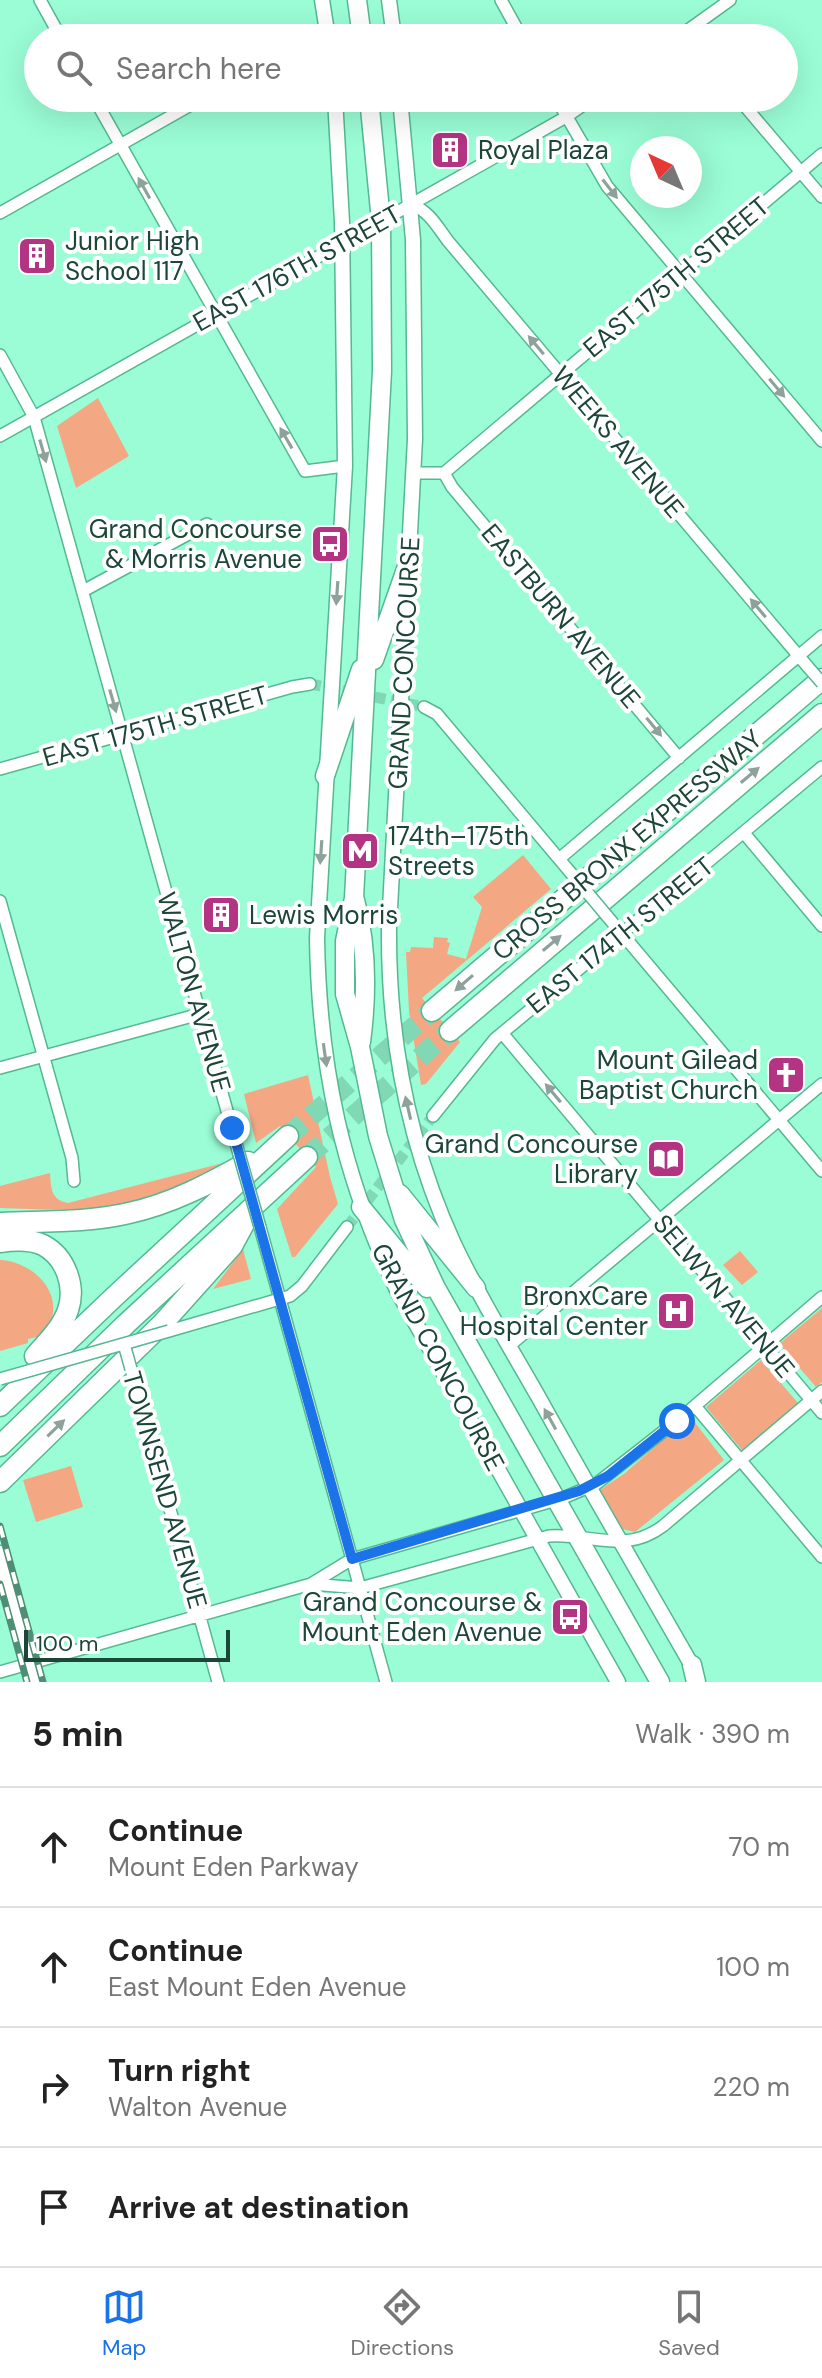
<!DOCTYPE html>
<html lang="en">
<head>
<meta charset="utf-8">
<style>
  :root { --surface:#fff; --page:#f6f6f6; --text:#222; --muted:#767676; --line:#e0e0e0; --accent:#1a73e8 }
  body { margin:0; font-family:"DM Sans",sans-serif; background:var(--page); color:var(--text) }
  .compass { position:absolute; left:630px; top:136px; width:72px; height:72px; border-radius:50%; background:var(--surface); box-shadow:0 8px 32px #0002; rotate:316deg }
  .scale { position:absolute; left:24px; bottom:20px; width:206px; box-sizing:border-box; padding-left:8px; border:4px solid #1c4637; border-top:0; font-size:22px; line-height:28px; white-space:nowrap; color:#1c4637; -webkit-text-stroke:6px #fff; paint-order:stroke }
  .stop { position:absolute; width:24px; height:24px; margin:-18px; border:6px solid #1a73e8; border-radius:50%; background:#fff }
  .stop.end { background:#1a73e8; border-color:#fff; box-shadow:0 2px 8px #0008 }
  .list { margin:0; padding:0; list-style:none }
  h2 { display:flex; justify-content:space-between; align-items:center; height:104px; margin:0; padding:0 32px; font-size:34px }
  h2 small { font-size:26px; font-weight:400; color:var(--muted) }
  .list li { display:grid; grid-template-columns:52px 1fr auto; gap:24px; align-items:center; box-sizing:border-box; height:120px; padding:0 32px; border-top:2px solid var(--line) }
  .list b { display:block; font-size:30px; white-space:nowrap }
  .list p { margin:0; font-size:26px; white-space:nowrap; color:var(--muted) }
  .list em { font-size:26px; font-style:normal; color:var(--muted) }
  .icon { flex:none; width:44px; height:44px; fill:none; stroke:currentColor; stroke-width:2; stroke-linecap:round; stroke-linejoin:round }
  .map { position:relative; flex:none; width:822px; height:1682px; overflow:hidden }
  .search { position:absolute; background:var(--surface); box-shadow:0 8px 32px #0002; left:24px; right:24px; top:24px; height:88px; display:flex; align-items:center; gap:20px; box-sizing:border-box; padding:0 28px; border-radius:44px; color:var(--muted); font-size:30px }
  .sheet { height:584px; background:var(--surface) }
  nav { display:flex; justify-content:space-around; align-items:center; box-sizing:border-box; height:112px; border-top:2px solid var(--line); background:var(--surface); font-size:22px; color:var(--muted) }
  nav a { display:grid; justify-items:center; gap:4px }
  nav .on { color:var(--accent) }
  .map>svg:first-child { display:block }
</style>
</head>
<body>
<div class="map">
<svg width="822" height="1682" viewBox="0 0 822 1682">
  <rect width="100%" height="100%" fill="#9afdd5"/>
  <!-- green -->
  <path fill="#f4a783" d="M98,398L129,456L76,488L57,426Z
    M523,855L551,889L422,998L460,1042L426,1084L421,1085L409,1011L406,952H410L411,947L433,948L434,937L448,938L447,942L450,943L447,954L466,959L482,907L473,897Z
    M308,1075L330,1177L338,1204L295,1257H292L277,1209L316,1167L280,1126L256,1143L244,1094Z
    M223,1163L225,1169C186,1188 143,1203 100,1208C67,1211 33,1209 0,1208V1186L50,1173C51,1188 51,1200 68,1203Z
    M243,1249L251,1279L213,1289Z
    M740,1251L758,1272L742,1285L723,1265Z
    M0,1260C29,1261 60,1287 52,1318C50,1326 43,1333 39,1340L37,1337L28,1339V1343L0,1351Z
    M822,1308V1382L816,1387L779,1344Z
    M761,1360L798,1403L742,1450L706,1407Z
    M690,1416L724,1460L635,1532L618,1528L597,1492L625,1473Z
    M71,1466L83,1507L36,1522L23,1480Z"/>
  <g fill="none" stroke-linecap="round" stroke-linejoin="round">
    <!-- minor-tunnel -->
    <path stroke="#81d8b5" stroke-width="11" stroke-dasharray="11 5.5" stroke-linecap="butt" d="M310,684L424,707
      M347,1227L433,1116"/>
    <!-- motorway-tunnel -->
    <path stroke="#81d8b5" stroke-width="20" stroke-dasharray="20 10" stroke-linecap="butt" d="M288,1136L432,1011
      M307,1157L450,1031"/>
    <defs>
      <path id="minor" d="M40,0L61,38
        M501,0L522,38
        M308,38L327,28
        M677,38L730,0
        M94,98L305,471L345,466
        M556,98L607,186L822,441
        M738,98L822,197
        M411,204C430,212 436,225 448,241L808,667
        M0,213L203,98
        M0,355L34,417L239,1154
        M0,436L566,117L593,98
        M414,473H444L822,154
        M444,473L452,487L679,758
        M83,591L207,524
        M424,707L437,714L570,872
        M0,769L292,687L310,684
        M744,833L822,926
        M559,859L822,636
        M0,901L72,1158L74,1181
        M607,916L822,1171
        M502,1033L822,1413
        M0,1068L200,1014
        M433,1116L495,1039L822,767
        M260,1227L386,1682
        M169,1331L290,1296L302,1286L347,1227
        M509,1346L822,1084
        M131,1369L218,1682
        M695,1406L822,1557
        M311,1584L360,1588L549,1536C591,1533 625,1555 663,1526L822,1391
        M0,1672L311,1584L352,1559L563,1498L596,1484L683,1416L822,1297"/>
      <path id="tertiary" d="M322,0L328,38
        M389,0L394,38
        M335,98L342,222L345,466L317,938C319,1067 342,1175 398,1292L618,1682
        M400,98L413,240L415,439L389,927C388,1036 408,1144 454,1244C479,1297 510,1347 539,1398C590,1490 643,1580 695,1671"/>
      <path id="secondary" d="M0,1554L36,1682"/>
      <path id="primary" d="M357,0L362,38
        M369,98L381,221L382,371L354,898L345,941V994L360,1047L378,1136L404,1220L436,1288L660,1682
        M374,660L410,558
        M325,776L361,669
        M355,900C367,945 367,996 361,1042
        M400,1194L476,1288
        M361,1207L427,1288
        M692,1665L696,1682"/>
      <path id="motorway" d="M432,1011L822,679
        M450,1031L822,714
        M0,1223C43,1221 87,1223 129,1213C171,1204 211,1183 248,1162
        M0,1242C14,1240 30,1239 43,1245C66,1257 76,1287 68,1310C62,1328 47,1342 35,1356
        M0,1406L113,1298L288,1136
        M0,1446L126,1324L307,1157
        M0,1482L162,1324L232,1246L246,1220
        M0,1586L10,1592"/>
    </defs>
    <!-- minor casing -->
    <use href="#minor" stroke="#54b893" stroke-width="14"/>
    <!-- tertiary casing -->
    <use href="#tertiary" stroke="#54b893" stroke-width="17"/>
    <!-- secondary casing -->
    <use href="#secondary" stroke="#54b893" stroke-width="19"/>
    <!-- primary casing -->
    <use href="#primary" stroke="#54b893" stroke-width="21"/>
    <!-- motorway casing -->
    <use href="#motorway" stroke="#54b893" stroke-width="23"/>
    <!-- minor -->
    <use href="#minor" stroke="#fff" stroke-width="11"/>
    <!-- tertiary -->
    <use href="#tertiary" stroke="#fff" stroke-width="14"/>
    <!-- secondary -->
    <use href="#secondary" stroke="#fff" stroke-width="16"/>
    <!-- primary -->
    <use href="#primary" stroke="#fff" stroke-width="18"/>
    <!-- motorway -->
    <use href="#motorway" stroke="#fff" stroke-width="20"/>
    <defs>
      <path id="rail" d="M0,1526L43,1682
        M0,1584L27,1682"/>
    </defs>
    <!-- rail casing -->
    <use href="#rail" stroke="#4e8e75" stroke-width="7"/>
    <!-- rail -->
    <use href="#rail" stroke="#fff" stroke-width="4" stroke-dasharray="12" stroke-linecap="butt"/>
    <defs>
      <path id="minor-bridge" d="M808,667L822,683
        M570,872L607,916
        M239,1154L260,1227
        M124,1344L131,1369
        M0,1379L169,1331"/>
    </defs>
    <!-- minor-bridge casing -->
    <use href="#minor-bridge" stroke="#54b893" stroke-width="14" stroke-linecap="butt"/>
    <!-- minor-bridge -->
    <use href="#minor-bridge" stroke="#fff" stroke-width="11"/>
  </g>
  <!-- one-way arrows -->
  <defs><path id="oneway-solid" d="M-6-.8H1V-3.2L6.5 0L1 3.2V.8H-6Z" transform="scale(2)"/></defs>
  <g fill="#8ea29b">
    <use href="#oneway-solid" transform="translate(144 188) rotate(-119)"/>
    <use href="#oneway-solid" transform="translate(610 189) rotate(52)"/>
    <use href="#oneway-solid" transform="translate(536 345) rotate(-130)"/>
    <use href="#oneway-solid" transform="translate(777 388) rotate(50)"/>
    <use href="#oneway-solid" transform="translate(286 438) rotate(-120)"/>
    <use href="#oneway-solid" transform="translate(43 451) rotate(74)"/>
    <use href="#oneway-solid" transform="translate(337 593) rotate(94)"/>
    <use href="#oneway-solid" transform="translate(758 608) rotate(-130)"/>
    <use href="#oneway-solid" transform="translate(113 701) rotate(74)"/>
    <use href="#oneway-solid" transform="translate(654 727) rotate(51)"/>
    <use href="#oneway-solid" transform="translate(750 775) rotate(-40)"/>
    <use href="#oneway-solid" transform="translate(321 852) rotate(94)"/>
    <use href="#oneway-solid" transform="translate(552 943) rotate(-40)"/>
    <use href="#oneway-solid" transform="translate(464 983) rotate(139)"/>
    <use href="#oneway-solid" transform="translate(325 1055) rotate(82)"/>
    <use href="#oneway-solid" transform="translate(553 1093) rotate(-130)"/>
    <use href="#oneway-solid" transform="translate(408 1108) rotate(-103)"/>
    <use href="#oneway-solid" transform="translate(550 1419) rotate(-119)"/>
    <use href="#oneway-solid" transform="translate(56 1428) rotate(-44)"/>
  </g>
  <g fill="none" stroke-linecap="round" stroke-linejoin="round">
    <!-- route -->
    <path stroke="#1a73e8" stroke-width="10" d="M232,1128L352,1559L579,1491L608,1476L677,1421"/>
  </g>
  <!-- icons -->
  <defs>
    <symbol id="building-square" viewBox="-11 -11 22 22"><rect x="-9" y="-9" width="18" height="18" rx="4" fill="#b23483" stroke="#fff"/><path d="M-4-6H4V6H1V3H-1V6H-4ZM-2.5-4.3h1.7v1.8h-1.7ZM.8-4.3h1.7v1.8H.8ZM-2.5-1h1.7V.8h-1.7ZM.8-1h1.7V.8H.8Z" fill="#fff"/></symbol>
    <symbol id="bus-square" viewBox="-11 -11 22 22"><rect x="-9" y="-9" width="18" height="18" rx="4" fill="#b23483" stroke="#fff"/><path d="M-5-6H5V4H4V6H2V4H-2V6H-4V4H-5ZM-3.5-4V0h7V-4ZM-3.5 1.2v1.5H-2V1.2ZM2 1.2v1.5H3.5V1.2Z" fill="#fff"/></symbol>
    <symbol id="metro-square" viewBox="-11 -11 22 22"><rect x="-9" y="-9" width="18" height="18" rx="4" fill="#b23483" stroke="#fff"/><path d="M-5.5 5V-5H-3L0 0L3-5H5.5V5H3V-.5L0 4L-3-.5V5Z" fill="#fff"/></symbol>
    <symbol id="church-square" viewBox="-11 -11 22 22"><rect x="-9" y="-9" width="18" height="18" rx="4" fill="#b23483" stroke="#fff"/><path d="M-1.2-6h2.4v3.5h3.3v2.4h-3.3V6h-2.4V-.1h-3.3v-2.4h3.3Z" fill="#fff"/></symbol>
    <symbol id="library-square" viewBox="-11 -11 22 22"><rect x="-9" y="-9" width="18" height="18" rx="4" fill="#b23483" stroke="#fff"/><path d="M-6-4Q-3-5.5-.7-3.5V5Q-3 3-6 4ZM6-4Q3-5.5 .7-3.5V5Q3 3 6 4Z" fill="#fff"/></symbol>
    <symbol id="hospital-square" viewBox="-11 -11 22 22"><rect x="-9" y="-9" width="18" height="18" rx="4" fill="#b23483" stroke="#fff"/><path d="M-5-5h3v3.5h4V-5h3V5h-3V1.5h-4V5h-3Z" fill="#fff"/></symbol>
  </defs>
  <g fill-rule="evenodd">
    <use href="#building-square" x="428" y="128" width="44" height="44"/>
    <use href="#building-square" x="15" y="234" width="44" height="44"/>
    <use href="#bus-square" x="308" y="522" width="44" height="44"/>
    <use href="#metro-square" x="338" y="829" width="44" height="44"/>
    <use href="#building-square" x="199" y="893" width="44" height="44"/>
    <use href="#church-square" x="764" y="1053" width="44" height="44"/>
    <use href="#library-square" x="644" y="1137" width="44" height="44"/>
    <use href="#hospital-square" x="654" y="1289" width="44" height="44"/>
    <use href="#bus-square" x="548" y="1595" width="44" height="44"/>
  </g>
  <g text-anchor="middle" stroke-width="8" stroke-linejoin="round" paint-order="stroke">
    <!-- poi labels -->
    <g font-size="26" fill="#1c4637" stroke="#fff" text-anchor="end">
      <text x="478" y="159" text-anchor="start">Royal Plaza</text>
      <text x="65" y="250" text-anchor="start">Junior High<tspan x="65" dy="30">School 117</tspan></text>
      <text x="302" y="538">Grand Concourse<tspan x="302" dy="30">&amp; Morris Avenue</tspan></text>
      <text x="388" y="845" text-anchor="start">174th–175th<tspan x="388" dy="30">Streets</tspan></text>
      <text x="249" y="924" text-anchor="start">Lewis Morris</text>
      <text x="758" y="1069">Mount Gilead<tspan x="758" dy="30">Baptist Church</tspan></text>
      <text x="638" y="1153">Grand Concourse<tspan x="638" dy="30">Library</tspan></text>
      <text x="648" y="1305">BronxCare<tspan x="648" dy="30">Hospital Center</tspan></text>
      <text x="542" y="1611">Grand Concourse &amp;<tspan x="542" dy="30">Mount Eden Avenue</tspan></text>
    </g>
    <!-- street labels -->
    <g font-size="26" fill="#1c4637" stroke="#fff">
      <text transform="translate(297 268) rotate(-29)" y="9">EAST 176TH STREET</text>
      <text transform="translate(676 277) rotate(-40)" y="9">EAST 175TH STREET</text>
      <text transform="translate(618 442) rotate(50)" y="9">WEEKS AVENUE</text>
      <text transform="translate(561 616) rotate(50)" y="9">EASTBURN AVENUE</text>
      <text transform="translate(404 663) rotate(-87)" y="9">GRAND CONCOURSE</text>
      <text transform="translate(155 726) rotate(-16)" y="9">EAST 175TH STREET</text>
      <text transform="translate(627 845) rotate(-40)" y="9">CROSS BRONX EXPRESSWAY</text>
      <text transform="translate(620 935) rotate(-39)" y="9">EAST 174TH STREET</text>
      <text transform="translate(194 992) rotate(74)" y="9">WALTON AVENUE</text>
      <text transform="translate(724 1296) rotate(50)" y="9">SELWYN AVENUE</text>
      <text transform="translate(438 1357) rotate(62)" y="9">GRAND CONCOURSE</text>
      <text transform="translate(165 1490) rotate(74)" y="9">TOWNSEND AVENUE</text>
    </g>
  </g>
</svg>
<svg class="compass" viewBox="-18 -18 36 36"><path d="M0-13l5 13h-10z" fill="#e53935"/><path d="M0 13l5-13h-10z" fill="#767676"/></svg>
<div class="scale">100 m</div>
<div class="stop" style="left:677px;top:1421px"></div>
<div class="stop end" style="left:232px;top:1128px"></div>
<div class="search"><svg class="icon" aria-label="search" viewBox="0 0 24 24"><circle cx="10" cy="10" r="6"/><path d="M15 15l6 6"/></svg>Search here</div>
</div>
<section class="sheet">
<h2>5 min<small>Walk · 390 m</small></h2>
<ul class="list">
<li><svg class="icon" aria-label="ahead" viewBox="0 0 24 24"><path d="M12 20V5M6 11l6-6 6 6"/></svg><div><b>Continue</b><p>Mount Eden Parkway</p></div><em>70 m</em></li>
<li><svg class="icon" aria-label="ahead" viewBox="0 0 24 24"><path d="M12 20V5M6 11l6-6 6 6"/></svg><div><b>Continue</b><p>East Mount Eden Avenue</p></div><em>100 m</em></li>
<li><svg class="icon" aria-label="right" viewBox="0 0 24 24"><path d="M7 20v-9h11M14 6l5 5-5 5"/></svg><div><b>Turn right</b><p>Walton Avenue</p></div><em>220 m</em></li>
<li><svg class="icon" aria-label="arrive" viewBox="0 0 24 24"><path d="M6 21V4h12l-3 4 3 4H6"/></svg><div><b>Arrive at destination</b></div></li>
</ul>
</section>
<nav>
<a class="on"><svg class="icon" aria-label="map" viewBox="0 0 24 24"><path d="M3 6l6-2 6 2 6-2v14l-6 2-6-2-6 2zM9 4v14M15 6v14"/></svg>Map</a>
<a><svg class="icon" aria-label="directions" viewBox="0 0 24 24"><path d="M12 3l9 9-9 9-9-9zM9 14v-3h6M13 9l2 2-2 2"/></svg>Directions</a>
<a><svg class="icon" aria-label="saved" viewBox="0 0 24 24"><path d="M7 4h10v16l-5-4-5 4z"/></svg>Saved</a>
</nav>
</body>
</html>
